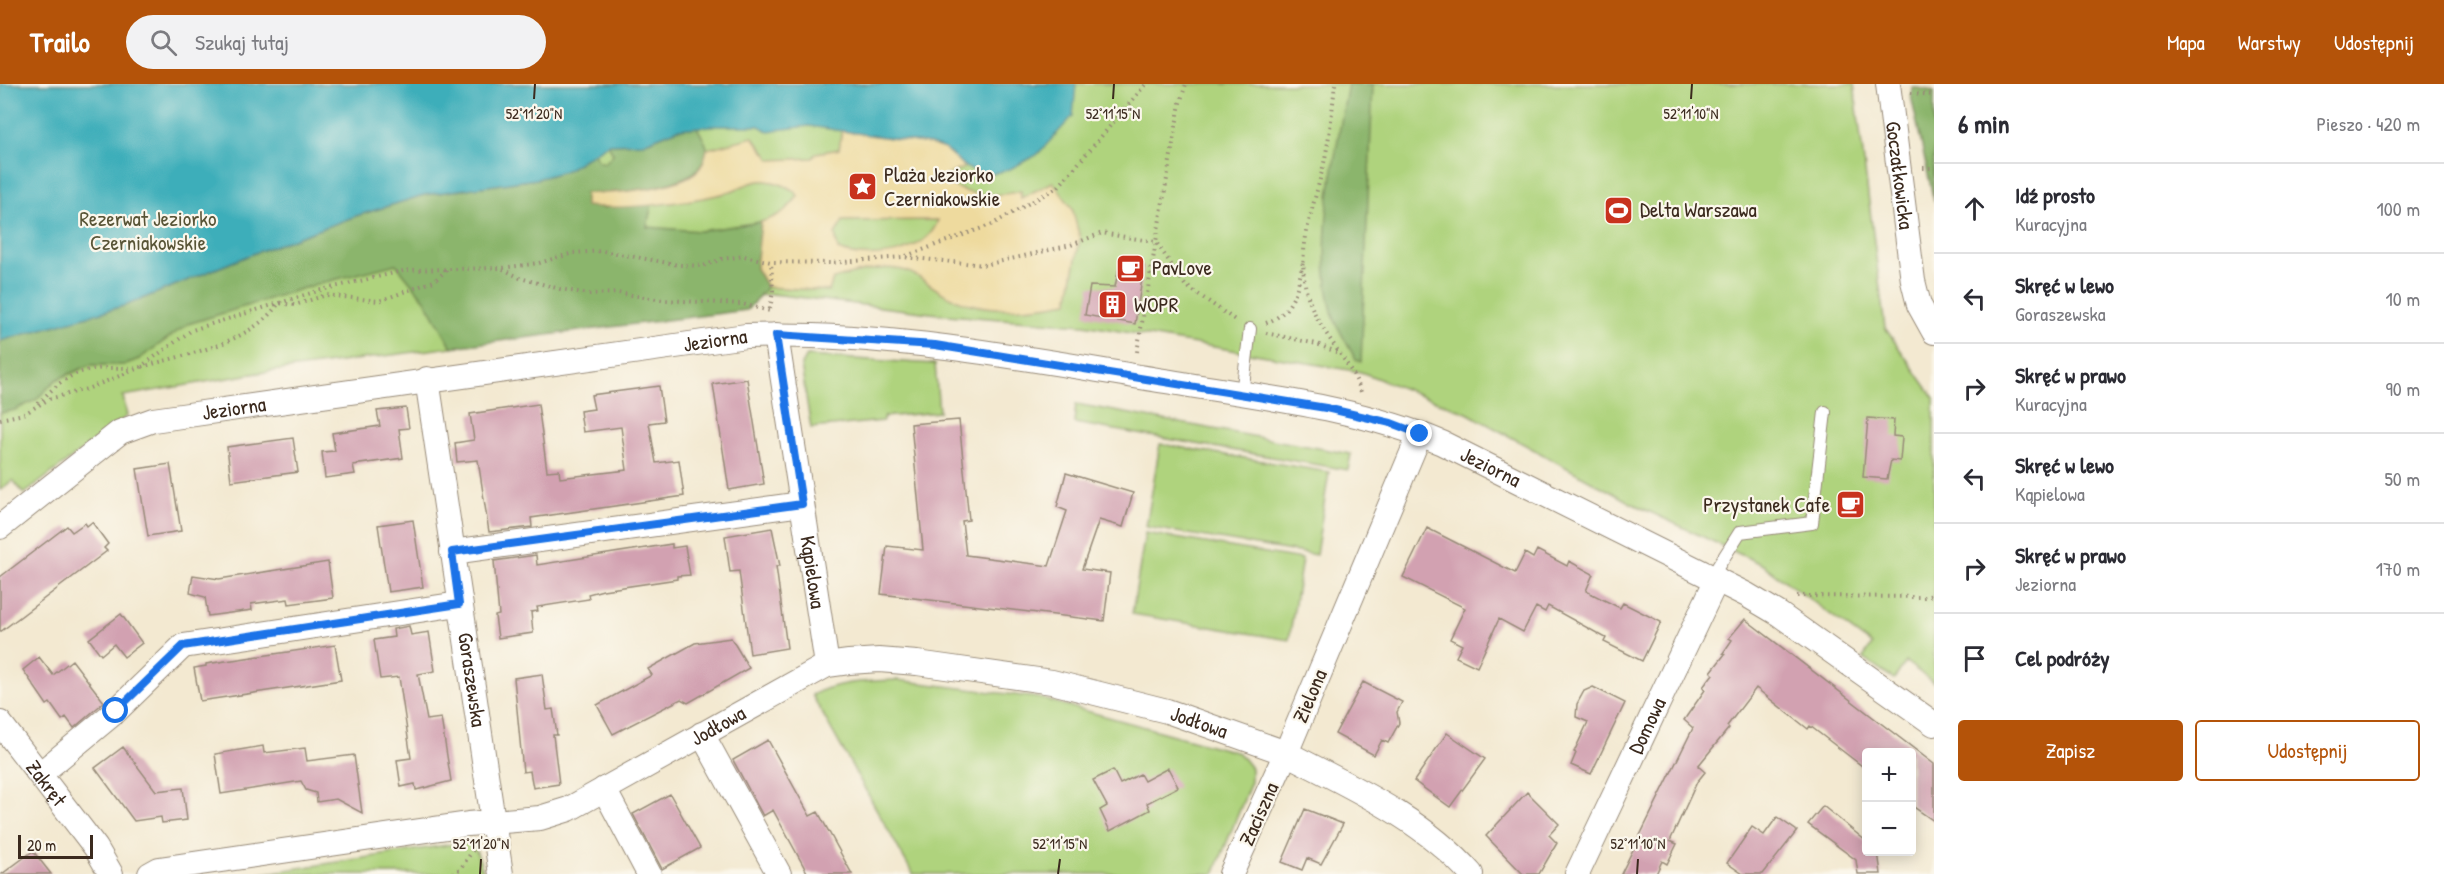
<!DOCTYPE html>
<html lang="pl">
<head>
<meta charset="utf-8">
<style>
  :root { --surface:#fff; --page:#f2f2f3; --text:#2b2b33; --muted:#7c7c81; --line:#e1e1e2; --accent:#b45309 }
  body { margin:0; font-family:"Patrick Hand",sans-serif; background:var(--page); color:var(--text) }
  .controls { position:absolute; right:18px; bottom:18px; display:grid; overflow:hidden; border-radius:6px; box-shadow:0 3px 15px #0003 }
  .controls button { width:54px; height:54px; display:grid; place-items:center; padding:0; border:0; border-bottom:2px solid var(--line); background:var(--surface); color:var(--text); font:30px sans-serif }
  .scale { position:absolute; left:18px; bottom:15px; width:75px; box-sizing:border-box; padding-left:6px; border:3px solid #3b2a1e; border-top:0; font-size:16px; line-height:21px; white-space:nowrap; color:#3b2a1e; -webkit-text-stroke:4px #fbf7ec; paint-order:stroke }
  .stop { position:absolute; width:18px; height:18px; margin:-14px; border:4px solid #1a73e8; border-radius:50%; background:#fff }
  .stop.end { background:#1a73e8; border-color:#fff; box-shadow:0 2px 6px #0008 }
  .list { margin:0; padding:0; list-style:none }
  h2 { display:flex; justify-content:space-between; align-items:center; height:78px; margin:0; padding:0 24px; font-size:26px }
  h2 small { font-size:20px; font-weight:400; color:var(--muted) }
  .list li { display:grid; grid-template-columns:39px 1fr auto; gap:18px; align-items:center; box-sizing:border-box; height:90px; padding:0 24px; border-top:2px solid var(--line) }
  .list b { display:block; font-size:22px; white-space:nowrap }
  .list p { margin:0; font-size:20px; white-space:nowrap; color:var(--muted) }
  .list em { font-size:20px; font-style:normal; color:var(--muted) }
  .actions { display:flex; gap:12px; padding:18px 24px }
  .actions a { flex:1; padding:14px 0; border:2px solid var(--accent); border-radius:6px; text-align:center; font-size:21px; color:var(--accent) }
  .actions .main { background:var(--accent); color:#fff }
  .icon { flex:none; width:33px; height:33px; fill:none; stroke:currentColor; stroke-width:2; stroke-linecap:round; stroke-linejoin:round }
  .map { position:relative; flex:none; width:1934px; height:790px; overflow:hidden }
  header { display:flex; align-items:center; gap:36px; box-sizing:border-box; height:84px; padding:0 30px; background:var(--accent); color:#fff }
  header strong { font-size:28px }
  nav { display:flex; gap:33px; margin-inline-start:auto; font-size:21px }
  .search { width:420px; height:54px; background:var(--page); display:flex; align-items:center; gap:15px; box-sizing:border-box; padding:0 21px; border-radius:33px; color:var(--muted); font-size:22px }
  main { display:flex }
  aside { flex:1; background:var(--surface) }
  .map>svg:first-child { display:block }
</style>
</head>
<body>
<header>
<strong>Trailo</strong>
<div class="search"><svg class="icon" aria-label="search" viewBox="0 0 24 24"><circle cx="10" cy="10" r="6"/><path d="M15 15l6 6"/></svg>Szukaj tutaj</div>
<nav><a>Mapa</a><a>Warstwy</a><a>Udostępnij</a></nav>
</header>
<main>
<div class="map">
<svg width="1934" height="790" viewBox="0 0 1934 790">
  <rect width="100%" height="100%" fill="#fbf7ec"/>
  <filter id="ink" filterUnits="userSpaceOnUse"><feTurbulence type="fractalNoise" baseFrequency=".0167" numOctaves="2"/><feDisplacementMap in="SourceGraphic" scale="12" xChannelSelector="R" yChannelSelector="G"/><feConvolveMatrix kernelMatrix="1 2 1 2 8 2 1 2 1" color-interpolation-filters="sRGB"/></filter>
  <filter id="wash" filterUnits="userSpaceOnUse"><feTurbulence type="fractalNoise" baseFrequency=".008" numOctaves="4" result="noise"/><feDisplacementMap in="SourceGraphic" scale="24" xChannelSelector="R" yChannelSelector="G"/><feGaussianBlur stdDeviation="1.35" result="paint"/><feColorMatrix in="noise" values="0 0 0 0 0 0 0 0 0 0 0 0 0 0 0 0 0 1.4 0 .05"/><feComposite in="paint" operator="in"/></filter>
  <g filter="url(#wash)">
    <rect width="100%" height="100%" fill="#f3e9d1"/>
    <!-- green -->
    <path fill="#afd37d" stroke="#757e4e" stroke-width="1.5" d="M0,0H1854L1885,244L1934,314V599L1906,578L1894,595L1863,574L1872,561L1763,481L1631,419L1467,329L1361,288L1084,241L947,231L772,210L448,255L452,263L258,289L123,312L127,332L24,410L13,396L0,406Z
      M807,272L935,280L939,328L883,333V337L811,344L801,281Z
      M1076,320L1351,370L1348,386L1074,339Z
      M1160,360L1329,388L1316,471L1146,443Z
      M1145,449L1302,475L1289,556L1132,530Z
      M897,596L1039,614L1239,669L1251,684V698L1214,790H913L812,611C838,597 868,597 897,596Z
      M473,757L484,790H260Z"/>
    <!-- forest -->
    <path fill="#8bb56c" stroke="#637045" stroke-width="1.5" d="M1348,0H1373L1361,278L1356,276C1349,262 1338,247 1333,231C1313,165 1336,68 1348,0Z
      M1912,3L1934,7V118L1911,12Z
      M697,43C700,49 706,58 707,64C710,105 613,110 585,109L601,124L652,119L647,143L700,147L761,138L756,184L767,203L747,226L452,263L425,216L396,180L314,201L188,240L139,275L124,281H90L56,296L36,316L15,326L0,329V257L127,221L252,170L356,132L424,111L537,95L565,87L594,68L598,77L605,79L613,70L608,60L643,59L678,45Z"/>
    <!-- sand -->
    <path fill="#eeda9e" stroke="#94825e" stroke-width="1.5" fill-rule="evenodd" d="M842,46L930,60L945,65L965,83L943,93C961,114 995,113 1021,107V114L1053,98L1072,124L1080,154L1068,218C1031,225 986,230 950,213C932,205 917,187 897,185C877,182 853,190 833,195L829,207L767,203L756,184L761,138C779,132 787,127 798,112C793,103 776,98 766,97C753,95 735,107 722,110C684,119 624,126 585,122V109C612,110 679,105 698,86C704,81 705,72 707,65L753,53L771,76L813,74L816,69L839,65ZM938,136C927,171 868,178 838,166L835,150L843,137Z"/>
    <!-- water -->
    <path fill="#3eaeba" stroke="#3c6c6c" stroke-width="1.5" d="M0,0H1076L1073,32L1037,71L1010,85L992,90L977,88L965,83L945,65L930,60L809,42L768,47L759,42H711L678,45L643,59L608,60L565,87L537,95L424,111L356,132L252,170L127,221L0,257Z"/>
    <g id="blocks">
      <!-- building -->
      <path fill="#d2a1b1" d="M1120,178L1144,182L1135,240L1085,231L1090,202L1115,203Z
        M747,295L764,400L729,406L713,300Z
        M659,302L664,337L649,339L656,379L679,376L684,412L531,434L532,443L489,448L478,376L457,378L455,359L474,356L470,330L538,320L547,387L559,386L560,394L627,386L621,343L583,348L580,327L594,325L591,311Z
        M406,324L409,344L399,345L403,374L353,381L355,390L325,394L322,368L335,367L332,349L380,342L377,327Z
        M1868,334L1894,336L1893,352L1902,353L1900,377L1891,376L1887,395L1863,393Z
        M959,336L969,436L962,437L966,471L1049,482L1067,427L1057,423L1066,389L1133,409L1123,443L1099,436L1082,485L1110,489L1104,537L881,510L887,462L923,466L911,340Z
        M293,354L298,388L231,397L227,363Z
        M170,380L181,447L148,452L137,385Z
        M413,436L423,503L388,508L378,441Z
        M92,438L108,460L104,464L107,467L0,548V493L67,442L72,448L85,439L87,442Z
        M772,444L780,482H776L787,564L750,570L739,487L730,488L725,452Z
        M1427,444L1515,489L1525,469L1533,474L1537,466L1567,482L1569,477L1593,490L1586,507L1620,524L1623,519L1661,538L1642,577L1604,558L1606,554L1548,522L1545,528L1536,523L1523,548L1499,535L1477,583L1456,573L1462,561L1450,555L1465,524L1403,493Z
        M672,460V464L685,462L690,491L677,492V495L603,506L588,510L589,515L537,523L538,527L531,528L533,549L498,554L495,532L499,531L494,477L536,471L537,481Z
        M328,478L333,514L289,520L288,515L251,520L252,526L208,532L205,513L190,509L193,491L219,495Z
        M121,530L142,559L124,573L114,560L101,571L89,555Z
        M1745,535L1934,680V737L1911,721V669H1866V685L1810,642L1808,645L1756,604L1727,642L1729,644L1698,682L1705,688L1697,698L1670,757L1677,760L1667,780L1662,777L1656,790H1621L1693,644L1684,636L1705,606L1703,603L1713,590L1711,588L1725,570L1723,569L1732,556L1729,554Z
        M409,542L411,551L429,548L435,587L418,590L427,636L441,634L451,697L416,706L415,700L401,703L397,676L411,674L399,593L380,595L374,556L394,553L393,545Z
        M731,554L749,584L688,619L681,615L613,650L597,621L652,591L648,585L695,559Z
        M335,561L341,596L200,617L194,584L206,582V580Z
        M39,573L53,591L72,576L104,618L74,644L66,633L62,636L50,619L47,621L23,586Z
        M542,590L547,626L553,625L557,651H553L559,700L533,704L530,687L523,688L514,594Z
        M1363,598L1402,618L1397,628L1399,639L1388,659L1382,656L1374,671L1335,650Z
        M1593,603L1625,619L1591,690L1571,681L1576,669L1574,668L1588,638L1576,633L1577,620L1584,607Z
        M1447,649L1485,675L1450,723L1414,697Z
        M768,656L810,732L818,728L852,790H808L773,726L763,732L733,676Z
        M263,662L264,669L305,664L307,677L354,671L362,729L336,715L317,718L316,709L306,706L301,697L221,710L215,670Z
        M123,663L156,707L183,704L187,736L162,739L161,733L134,737L95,684Z
        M1168,684L1178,703L1147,719L1150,726L1110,747L1100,726L1107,722L1093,696L1113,686L1120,700L1140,690L1144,697Z
        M1527,708L1559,740L1549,751L1557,759L1539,790H1523L1486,752Z
        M670,710L700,764L662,785L633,730Z
        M1823,722L1866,757V768H1878L1881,790H1858L1856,776L1808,740Z
        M1305,725L1343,740L1321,780L1307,774L1302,786L1282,778Z
        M1777,733L1797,747L1763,790H1743L1727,779L1752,743L1764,751Z
        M33,767L51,790H2Z"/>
    </g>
  </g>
  <g filter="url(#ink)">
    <use href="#blocks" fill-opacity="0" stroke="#978a78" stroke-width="1.5"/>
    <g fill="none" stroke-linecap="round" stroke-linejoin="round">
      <defs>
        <path id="lane" d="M1242,310L1250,245
          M1712,492L1740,448L1812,439L1825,328"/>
        <g id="street">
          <path id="s1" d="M1888,0L1913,197L1919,221L1934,248"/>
          <path id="s2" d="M776,251L827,581"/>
          <path id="s3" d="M427,295L501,790"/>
          <path d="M1420,350L1286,669C1351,703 1422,734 1471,790"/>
          <path id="s4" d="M0,443L120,348L153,336L746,252C886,247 1027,275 1165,297C1258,313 1355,322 1442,359L1747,511L1779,530L1934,640"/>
          <path d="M452,468L802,420"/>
          <path id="s5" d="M0,639L96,764L111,790"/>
          <path d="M702,650L779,790"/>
          <path d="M40,690L116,627L183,562L459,520"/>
          <path d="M604,705L649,790"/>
          <path id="s6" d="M150,790L159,785L468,740L540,734L569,725L827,581L849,578L879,576L917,579L1052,598L1167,627L1286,669L1231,790"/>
          <path id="s7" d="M1577,790L1717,495"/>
        </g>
      </defs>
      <!-- lane casing -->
      <use href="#lane" stroke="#978a78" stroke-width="14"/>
      <!-- street casing -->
      <use href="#street" stroke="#978a78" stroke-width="26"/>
      <!-- path -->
      <path stroke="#978a78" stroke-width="4" stroke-dasharray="1.5 4.5" stroke-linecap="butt" d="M1335,0C1332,29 1329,62 1321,91C1311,132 1293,178 1311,221C1323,252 1351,278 1361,308
        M1911,9L1934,11
        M1923,84H1934
        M906,172L993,140L1059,102L1146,0
        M503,185L520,194L560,205L589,210L618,209L663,216L742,220L770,227
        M770,225L773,207L771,178
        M1266,239C1293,229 1298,204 1303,178
        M1266,249L1317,260L1341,270
        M1137,268L1180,19L1186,0
        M142,283C188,269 249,261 279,219L295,221L326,211L379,217L434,197L447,186
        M38,320C70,284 88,283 135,284
        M0,335L24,330L49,315L87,305L139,284L192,246L321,206L407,186L502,184L539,179L573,169L603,167L679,181L703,182L722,175L744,172L771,178L831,179L902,173L985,181L1071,161L1102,149L1156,158L1185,201L1235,236
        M1797,512L1924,513L1934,511
        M453,790L461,784L473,766"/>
      <!-- lane -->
      <use href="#lane" stroke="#fff" stroke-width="12"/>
      <!-- street -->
      <use href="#street" stroke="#fff" stroke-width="24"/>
    </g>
  </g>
  <g fill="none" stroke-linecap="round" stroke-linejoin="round" filter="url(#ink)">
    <!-- route -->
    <path stroke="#1a73e8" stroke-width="8" d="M116,627L183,562L459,520L452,468L802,420L776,251L935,261L1326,324L1391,339L1420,350"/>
  </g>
  <!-- ticks -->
  <path fill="none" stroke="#3b2a1e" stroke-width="2" d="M534,15L535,0M1113,15L1114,0M1691,15L1692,0M480,790L481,775M1058,790L1060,775M1637,790L1638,775"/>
  <!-- icons -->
  <defs>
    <symbol id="sight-square" viewBox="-11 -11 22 22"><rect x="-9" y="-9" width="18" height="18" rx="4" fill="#c8321e" stroke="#fbf7ec"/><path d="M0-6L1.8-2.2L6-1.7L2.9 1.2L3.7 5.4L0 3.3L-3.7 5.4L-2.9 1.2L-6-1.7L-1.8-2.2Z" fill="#fff"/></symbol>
    <symbol id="stadium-square" viewBox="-11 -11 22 22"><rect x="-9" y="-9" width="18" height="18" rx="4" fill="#c8321e" stroke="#fbf7ec"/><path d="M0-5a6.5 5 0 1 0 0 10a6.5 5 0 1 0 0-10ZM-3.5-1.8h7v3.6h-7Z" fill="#fff"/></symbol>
    <symbol id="cafe-square" viewBox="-11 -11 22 22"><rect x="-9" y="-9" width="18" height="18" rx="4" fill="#c8321e" stroke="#fbf7ec"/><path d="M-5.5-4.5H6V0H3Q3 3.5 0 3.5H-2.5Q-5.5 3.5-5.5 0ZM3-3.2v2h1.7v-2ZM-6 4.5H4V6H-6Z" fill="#fff"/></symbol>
    <symbol id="building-square" viewBox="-11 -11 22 22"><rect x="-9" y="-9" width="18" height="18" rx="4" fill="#c8321e" stroke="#fbf7ec"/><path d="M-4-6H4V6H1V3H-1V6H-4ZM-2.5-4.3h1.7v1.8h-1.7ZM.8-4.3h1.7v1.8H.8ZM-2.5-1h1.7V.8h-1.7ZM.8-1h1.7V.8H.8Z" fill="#fff"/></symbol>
  </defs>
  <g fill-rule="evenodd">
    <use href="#sight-square" x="846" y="86" width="33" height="33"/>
    <use href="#stadium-square" x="1602" y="110" width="33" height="33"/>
    <use href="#cafe-square" x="1114" y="168" width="33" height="33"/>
    <use href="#building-square" x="1096" y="204" width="33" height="33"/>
    <use href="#cafe-square" x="1834" y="404" width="33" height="33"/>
  </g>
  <g text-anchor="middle" stroke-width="4.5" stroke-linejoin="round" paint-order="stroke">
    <!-- street labels -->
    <g font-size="21" fill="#3b2a1e" stroke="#fbf7ec">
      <text dy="7" stroke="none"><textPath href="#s1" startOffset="92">Goczałkowicka</textPath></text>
      <text dy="7" stroke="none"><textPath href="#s4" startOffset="756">Jeziorna</textPath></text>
      <text dy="7" stroke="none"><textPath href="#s4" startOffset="270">Jeziorna</textPath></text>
      <text dy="7" stroke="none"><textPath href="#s4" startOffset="1548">Jeziorna</textPath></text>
      <text dy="7" stroke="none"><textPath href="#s2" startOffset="240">Kąpielowa</textPath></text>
      <text dy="7" stroke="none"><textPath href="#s3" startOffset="304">Goraszewska</textPath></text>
      <text transform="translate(1310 612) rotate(-67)" y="7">Zielona</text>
      <text dy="7" stroke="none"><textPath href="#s6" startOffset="1100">Jodłowa</textPath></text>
      <text dy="7" stroke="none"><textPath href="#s6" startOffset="596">Jodłowa</textPath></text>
      <text dy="7" stroke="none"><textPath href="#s7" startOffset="164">Domowa</textPath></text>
      <text dy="7" stroke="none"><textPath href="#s5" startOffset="76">Zakręt</textPath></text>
      <text transform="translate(1259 730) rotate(-66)" y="7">Zaciszna</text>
    </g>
    <!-- poi labels -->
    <g font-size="21" fill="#3b2a1e" stroke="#fbf7ec" text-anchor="start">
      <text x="884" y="98">Plaża Jeziorko<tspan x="884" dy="24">Czerniakowskie</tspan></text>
      <text x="1640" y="133">Delta Warszawa</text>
      <text x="1152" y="191">PavLove</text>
      <text x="1134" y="228">WOPR</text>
      <text x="1830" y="428" text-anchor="end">Przystanek Cafe</text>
    </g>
    <!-- park labels -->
    <g font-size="21" fill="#585436" stroke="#fbf7ec">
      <text x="148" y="142">Rezerwat Jeziorko<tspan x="148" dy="24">Czerniakowskie</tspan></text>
    </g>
  </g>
  <g font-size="15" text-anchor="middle" fill="#3b2a1e" stroke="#fbf7ec" stroke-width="4.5" stroke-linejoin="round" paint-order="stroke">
    <text x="534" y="35">52°11'20"N</text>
    <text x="1113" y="35">52°11'15"N</text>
    <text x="1691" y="35">52°11'10"N</text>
    <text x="481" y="765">52°11'20"N</text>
    <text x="1060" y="765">52°11'15"N</text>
    <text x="1638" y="765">52°11'10"N</text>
  </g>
</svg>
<div class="controls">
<button>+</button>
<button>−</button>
</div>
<div class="scale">20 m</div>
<div class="stop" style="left:116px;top:627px"></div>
<div class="stop end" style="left:1420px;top:350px"></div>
</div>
<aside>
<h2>6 min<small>Pieszo · 420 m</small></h2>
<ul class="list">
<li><svg class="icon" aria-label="ahead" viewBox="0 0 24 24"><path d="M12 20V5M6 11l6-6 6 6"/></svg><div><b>Idź prosto</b><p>Kuracyjna</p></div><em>100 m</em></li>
<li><svg class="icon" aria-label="left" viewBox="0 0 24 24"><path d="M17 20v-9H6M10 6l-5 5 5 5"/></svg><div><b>Skręć w lewo</b><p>Goraszewska</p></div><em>10 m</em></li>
<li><svg class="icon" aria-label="right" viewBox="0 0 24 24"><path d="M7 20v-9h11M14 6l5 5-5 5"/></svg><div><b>Skręć w prawo</b><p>Kuracyjna</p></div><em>90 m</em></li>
<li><svg class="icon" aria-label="left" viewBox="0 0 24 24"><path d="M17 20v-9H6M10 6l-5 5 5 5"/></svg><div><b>Skręć w lewo</b><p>Kąpielowa</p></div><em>50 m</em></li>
<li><svg class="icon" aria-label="right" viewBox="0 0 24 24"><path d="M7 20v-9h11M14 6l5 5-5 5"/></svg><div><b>Skręć w prawo</b><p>Jeziorna</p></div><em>170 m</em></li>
<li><svg class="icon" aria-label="arrive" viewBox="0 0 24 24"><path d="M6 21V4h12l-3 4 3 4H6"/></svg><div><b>Cel podróży</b></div></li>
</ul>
<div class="actions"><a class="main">Zapisz</a><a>Udostępnij</a></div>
</aside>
</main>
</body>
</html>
